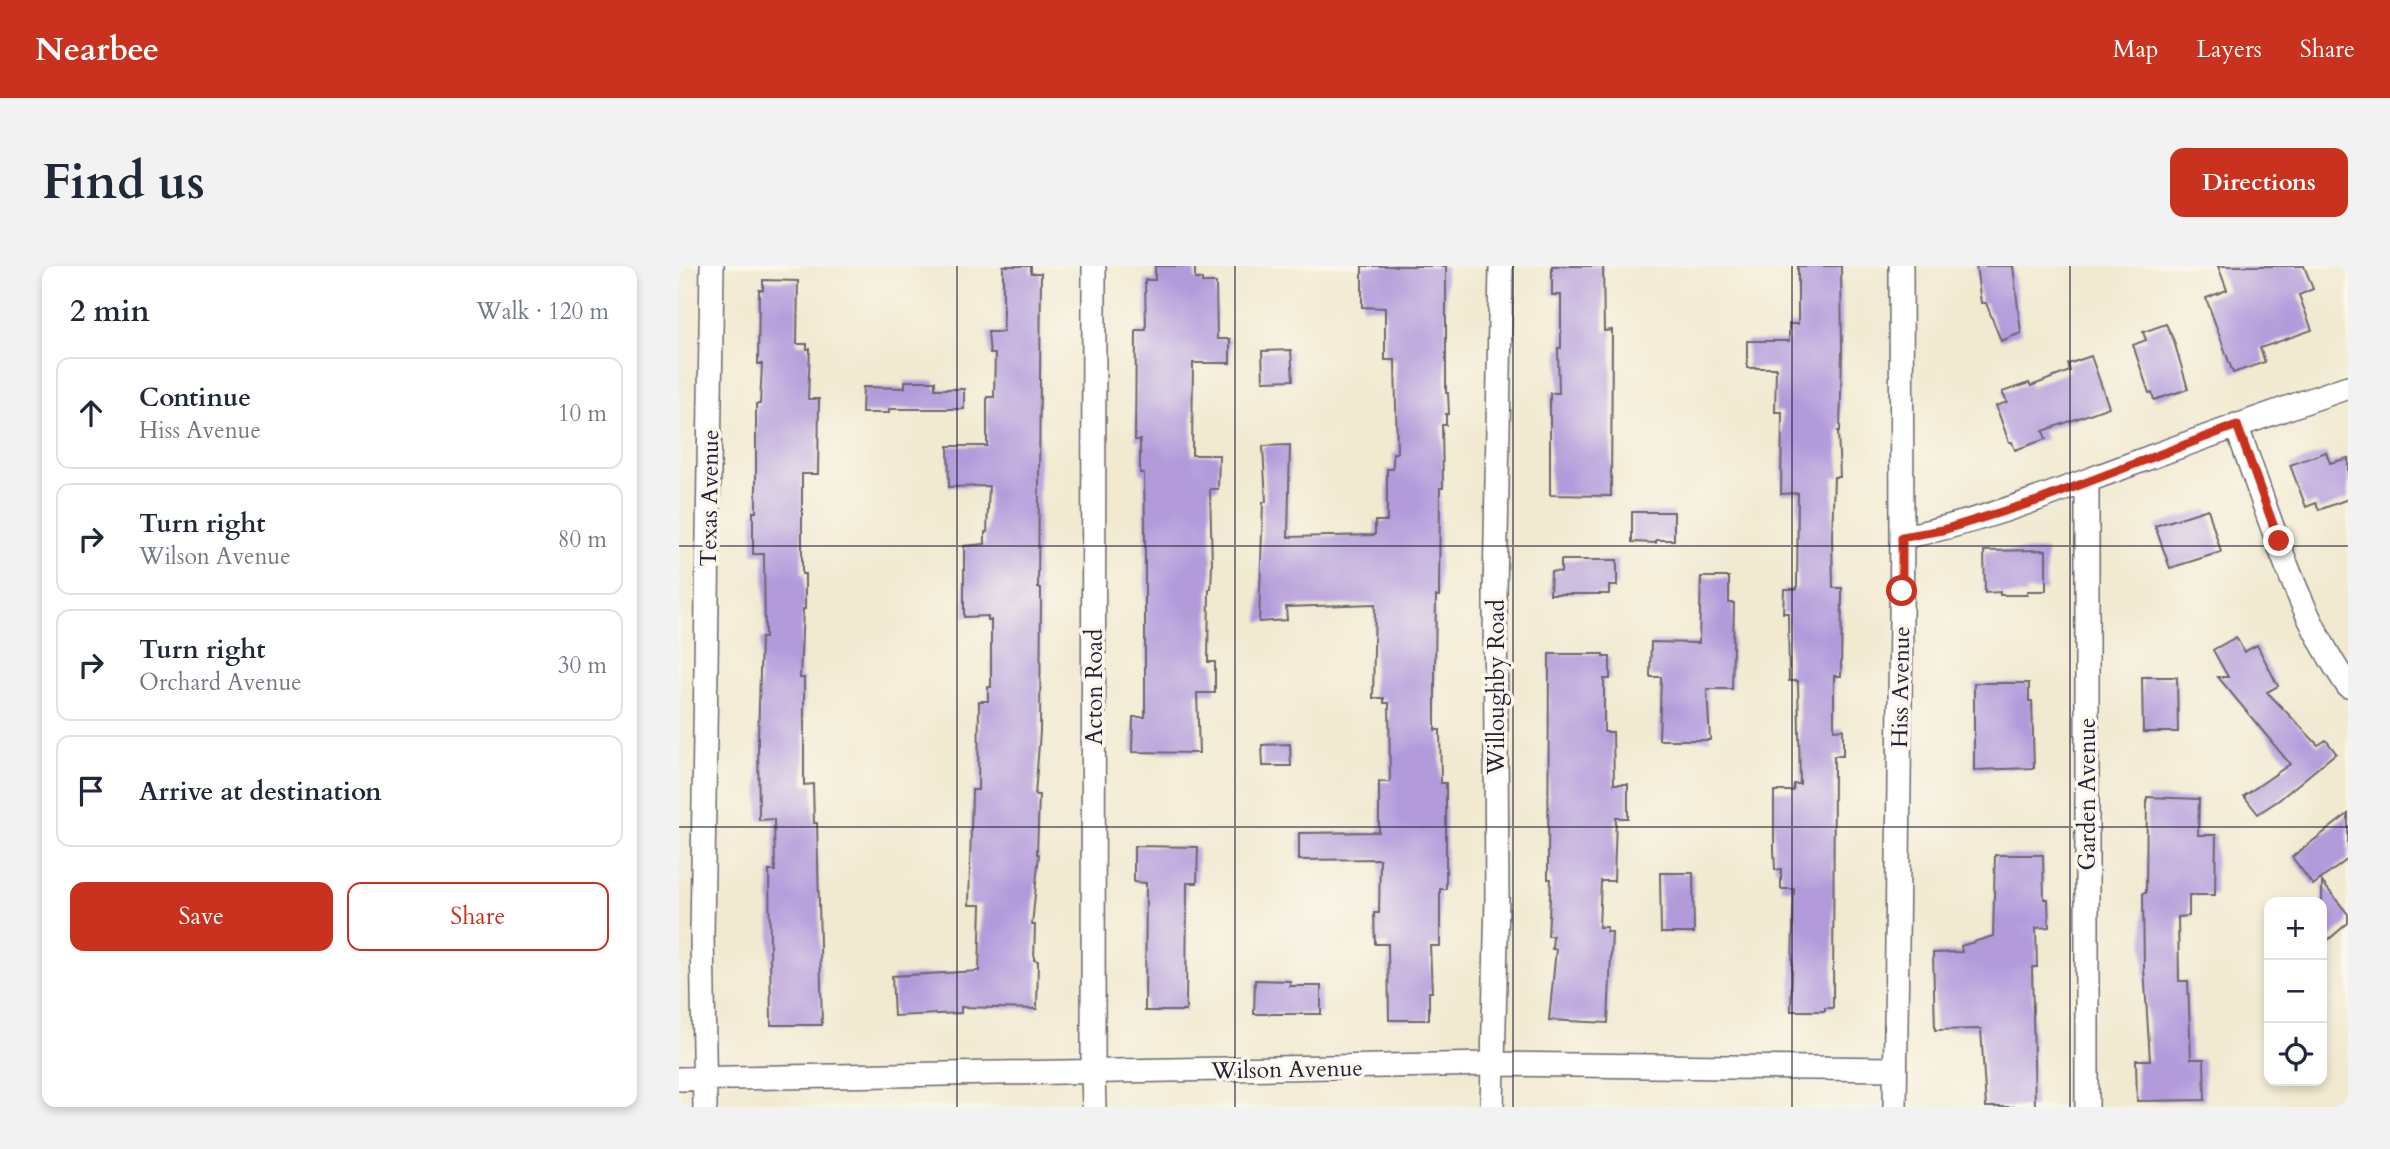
<!DOCTYPE html>
<html lang="en">
<head>
<meta charset="utf-8">
<style>
  :root { --surface:#fff; --page:#f2f2f3; --text:#1f2937; --muted:#747a83; --line:#e0e1e3; --accent:#c8321e }
  body { margin:0; font-family:Cardo,serif; background:var(--page); color:var(--text) }
  .controls { position:absolute; right:21px; bottom:21px; display:grid; overflow:hidden; border-radius:14px; box-shadow:0 4px 10px #0003 }
  .controls button { width:63px; height:63px; display:grid; place-items:center; padding:0; border:0; border-bottom:2px solid var(--line); background:var(--surface); color:var(--text); font:35px sans-serif }
  .stop { position:absolute; width:21px; height:21px; margin:-16px; border:5px solid #c8321e; border-radius:50%; background:#fff }
  .stop.end { background:#c8321e; border-color:#fff; box-shadow:0 2px 7px #0008 }
  .list { margin:0; padding:0; list-style:none }
  h2 { display:flex; justify-content:space-between; align-items:center; height:91px; margin:0; padding:0 28px; font-size:30px }
  h2 small { font-size:23px; font-weight:400; color:var(--muted) }
  .list li { display:grid; grid-template-columns:46px 1fr auto; gap:21px; align-items:center; box-sizing:border-box; height:112px; margin:0 14px 14px; padding:0 14px; border:2px solid var(--line); border-radius:14px }
  .list b { display:block; font-size:26px; white-space:nowrap }
  .list p { margin:0; font-size:23px; white-space:nowrap; color:var(--muted) }
  .list em { font-size:23px; font-style:normal; color:var(--muted) }
  .actions { display:flex; gap:14px; padding:21px 28px }
  .actions a { flex:1; padding:16px 0; border:2px solid var(--accent); border-radius:14px; text-align:center; font-size:24px; color:var(--accent) }
  .actions .main { background:var(--accent); color:#fff }
  .icon { flex:none; width:38px; height:38px; fill:none; stroke:currentColor; stroke-width:2; stroke-linecap:round; stroke-linejoin:round }
  .map { position:relative; flex:none; width:1669px; height:841px; overflow:hidden; border-radius:14px }
  header { display:flex; align-items:center; gap:42px; box-sizing:border-box; height:98px; padding:0 35px; background:var(--accent); color:#fff }
  header strong { font-size:33px }
  nav { display:flex; gap:38px; margin-inline-start:auto; font-size:24px }
  .intro { display:flex; align-items:center; justify-content:space-between; box-sizing:border-box; height:168px; padding:0 42px }
  h1 { margin:0; font-size:49px }
  .button { padding:18px 32px; border-radius:14px; background:var(--accent); color:#fff; font-size:24px; font-weight:700 }
  main { display:flex; gap:42px; padding:0 42px }
  aside { flex:1; background:var(--surface); border-radius:14px; box-shadow:0 4px 10px #0003 }
  .map>svg:first-child { display:block }
</style>
</head>
<body>
<header>
<strong>Nearbee</strong>
<nav><a>Map</a><a>Layers</a><a>Share</a></nav>
</header>
<div class="intro"><h1>Find us</h1><a class="button">Directions</a></div>
<main>
<aside>
<h2>2 min<small>Walk · 120 m</small></h2>
<ul class="list">
<li><svg class="icon" aria-label="ahead" viewBox="0 0 24 24"><path d="M12 20V5M6 11l6-6 6 6"/></svg><div><b>Continue</b><p>Hiss Avenue</p></div><em>10 m</em></li>
<li><svg class="icon" aria-label="right" viewBox="0 0 24 24"><path d="M7 20v-9h11M14 6l5 5-5 5"/></svg><div><b>Turn right</b><p>Wilson Avenue</p></div><em>80 m</em></li>
<li><svg class="icon" aria-label="right" viewBox="0 0 24 24"><path d="M7 20v-9h11M14 6l5 5-5 5"/></svg><div><b>Turn right</b><p>Orchard Avenue</p></div><em>30 m</em></li>
<li><svg class="icon" aria-label="arrive" viewBox="0 0 24 24"><path d="M6 21V4h12l-3 4 3 4H6"/></svg><div><b>Arrive at destination</b></div></li>
</ul>
<div class="actions"><a class="main">Save</a><a>Share</a></div>
</aside>
<div class="map">
<svg width="1669" height="841" viewBox="0 0 1669 841">
  <rect width="100%" height="100%" fill="#fbf7ec"/>
  <filter id="ink" filterUnits="userSpaceOnUse"><feTurbulence type="fractalNoise" baseFrequency=".0143" numOctaves="2"/><feDisplacementMap in="SourceGraphic" scale="14" xChannelSelector="R" yChannelSelector="G"/><feConvolveMatrix kernelMatrix="1 2 1 2 8 2 1 2 1" color-interpolation-filters="sRGB"/></filter>
  <filter id="wash" filterUnits="userSpaceOnUse"><feTurbulence type="fractalNoise" baseFrequency=".00686" numOctaves="4" result="noise"/><feDisplacementMap in="SourceGraphic" scale="28" xChannelSelector="R" yChannelSelector="G"/><feGaussianBlur stdDeviation="1.57" result="paint"/><feColorMatrix in="noise" values="0 0 0 0 0 0 0 0 0 0 0 0 0 0 0 0 0 1.4 0 .05"/><feComposite in="paint" operator="in"/></filter>
  <g filter="url(#wash)">
    <rect width="100%" height="100%" fill="#f1e9d0"/>
    <g id="blocks">
      <!-- building -->
      <path fill="#b39bdb" d="M324,0H352V7H362L359,322H362L361,466L356,529H360L358,588H360L353,659H356L355,694L359,695L358,743L282,741V747L215,750L213,710L300,705L302,639H290L293,524H299L300,435H309V421H312V354H309V350L285,351V280L306,278V266H308L310,220L270,221L269,180H308V131H315L316,88H311L309,66H324Z
        M476,0H516V13H523V17H537L538,73H551V97H514L513,189H540L539,223H531L533,299L532,323H530L529,396H536V427H518L520,487L453,486L454,451H466V261L465,207H461V174H456L457,64H467L466,14H476Z
        M683,0H767V127H769L770,148H767V159H763L764,222H761L760,330H757L756,405V464H761L762,517H767V623H761V680H751L753,726H750V754H710L709,678H696L695,647H700L701,593L620,594V567L700,566V516H711L710,437H705V432H694L696,338L607,341L608,354L580,356L584,236H587L584,180L611,179L609,271L696,269V255H708V203H714V187H718L716,94H706V42L683,41Z
        M873,0H924L925,65L933,64L932,230L871,229V127H880L879,82H882V29H873Z
        M1119,0H1162L1163,86L1161,165H1159L1161,211H1155L1153,271L1154,322H1163L1162,410H1155V464L1164,463V490H1155L1154,742H1146V745H1112L1115,623H1102V603L1096,604L1095,583V525H1114L1115,518H1121L1119,415H1110L1109,347H1104L1105,323H1118L1119,227L1102,228L1103,146H1096L1097,102H1068V75H1110V58H1119Z
        M1297,0H1334L1342,67L1322,75L1307,37H1302Z
        M1539,0H1625L1634,23L1620,29L1633,64L1581,82L1586,96L1554,107L1527,32L1548,24Z
        M84,14L119,15L118,78H128V83H131L129,133H140L139,208H123V308H126V343H124L121,412H125V519L134,518L135,557H138L143,759H92L90,605H96L95,553L80,554L79,473L82,372H86L85,288H74V246H77V138H81L83,98H79L80,24H84Z
        M1487,58L1495,75L1509,123L1475,134L1473,126L1470,127L1454,79L1467,74L1464,66Z
        M612,84L614,114L584,115L583,85Z
        M1412,90L1430,141L1364,165L1367,173L1336,184L1333,176H1330L1317,140L1328,136L1323,126L1350,117L1352,120L1391,105L1389,98Z
        M226,115H256V123H285V143H210V147H183L184,121L226,122Z
        M1647,186L1651,197L1669,192V233L1640,244L1637,237L1627,241L1611,199Z
        M1529,243L1542,286L1491,302L1476,260Z
        M953,246H995V274H977V277L953,276Z
        M1367,284V325H1348V329H1321V326L1306,327L1305,285Z
        M882,294H938V320H930V328H871L872,305L882,306Z
        M1022,311H1050V337H1055L1053,423H1028L1031,474H980L982,411H971L972,376L1020,377Z
        M1557,371L1565,386L1578,379L1599,420L1588,426L1639,479L1647,474L1657,487L1600,534L1579,548L1565,530L1611,498L1539,411H1549L1534,384Z
        M870,388H924V391H931V413H925V466H934L935,518H949V552H937L935,615H922L920,661H928L927,666H933L929,757L870,754L877,683H873L874,670H869L872,613H869Z
        M1463,411H1498L1499,466H1464Z
        M1295,417H1350V435H1353L1355,502L1295,504Z
        M611,478L612,500H584L583,479Z
        M1468,531L1520,533L1519,569H1537L1536,629H1510V650L1499,651L1500,715H1509L1512,793H1525L1526,834L1458,835L1457,794H1471L1465,702L1464,627H1467Z
        M1669,548V593L1634,619L1613,591Z
        M455,580L519,581L518,617H508L507,745H466L467,617L455,616Z
        M1316,589H1364L1365,633H1369L1370,661L1357,662L1358,701H1353L1356,841H1307L1302,763L1256,764L1254,687L1283,686L1282,680L1314,670Z
        M981,607H1014L1015,667H982Z
        M1643,616L1669,648V657L1643,679Z
        M576,714L611,715V720H642V748H575Z"/>
    </g>
  </g>
  <g filter="url(#ink)">
    <use href="#blocks" fill-opacity="0" stroke="#6a686f" stroke-width="2"/>
    <g fill="none" stroke-linecap="round" stroke-linejoin="round">
      <defs>
        <path id="minor" d="M415,0L414,807L415,841
          M1557,159C1589,245 1616,344 1669,420
          M1223,271C1300,257 1369,229 1442,202C1517,174 1593,147 1669,121
          M0,813L813,798L1216,803
          M26,841L23,669L33,0
          M813,841L818,632L816,325L822,0
          M1216,841L1223,271L1222,0
          M1408,841V215"/>
      </defs>
      <!-- minor casing -->
      <use href="#minor" stroke="#6a686f" stroke-width="26"/>
      <!-- minor -->
      <use href="#minor" stroke="#fff" stroke-width="23"/>
    </g>
  </g>
  <g fill="none" stroke-linecap="round" stroke-linejoin="round" filter="url(#ink)">
    <!-- route -->
    <path stroke="#c8321e" stroke-width="9" d="M1223,325V271L1264,264L1361,234L1558,159L1600,275"/>
  </g>
  <!-- grid -->
  <path fill="none" stroke="#22223b" stroke-width="2" stroke-opacity="0.55" d="M278,0V841M556,0V841M834,0V841M1113,0V841M1391,0V841M0,280H1669M0,561H1669"/>
  <g text-anchor="middle" stroke-width="7" stroke-linejoin="round" paint-order="stroke">
    <!-- street labels -->
    <g font-size="23" fill="#22223b" stroke="#fbf7ec">
      <text transform="translate(30 232) rotate(-89)" y="8">Texas Avenue</text>
      <text transform="translate(415 421) rotate(-90)" y="8">Acton Road</text>
      <text transform="translate(817 421) rotate(-90)" y="8">Willoughby Road</text>
      <text transform="translate(1221 421) rotate(-89)" y="8">Hiss Avenue</text>
      <text transform="translate(1408 528) rotate(-90)" y="8">Garden Avenue</text>
      <text transform="translate(608 803) rotate(-1)" y="8">Wilson Avenue</text>
    </g>
  </g>
</svg>
<div class="controls">
<button>+</button>
<button>−</button>
<button><svg class="icon" aria-label="locate" viewBox="0 0 24 24"><circle cx="12" cy="12" r="6"/><path d="M12 2v4M12 18v4M2 12h4M18 12h4"/></svg></button>
</div>
<div class="stop" style="left:1223px;top:325px"></div>
<div class="stop end" style="left:1600px;top:275px"></div>
</div>
</main>
</body>
</html>
